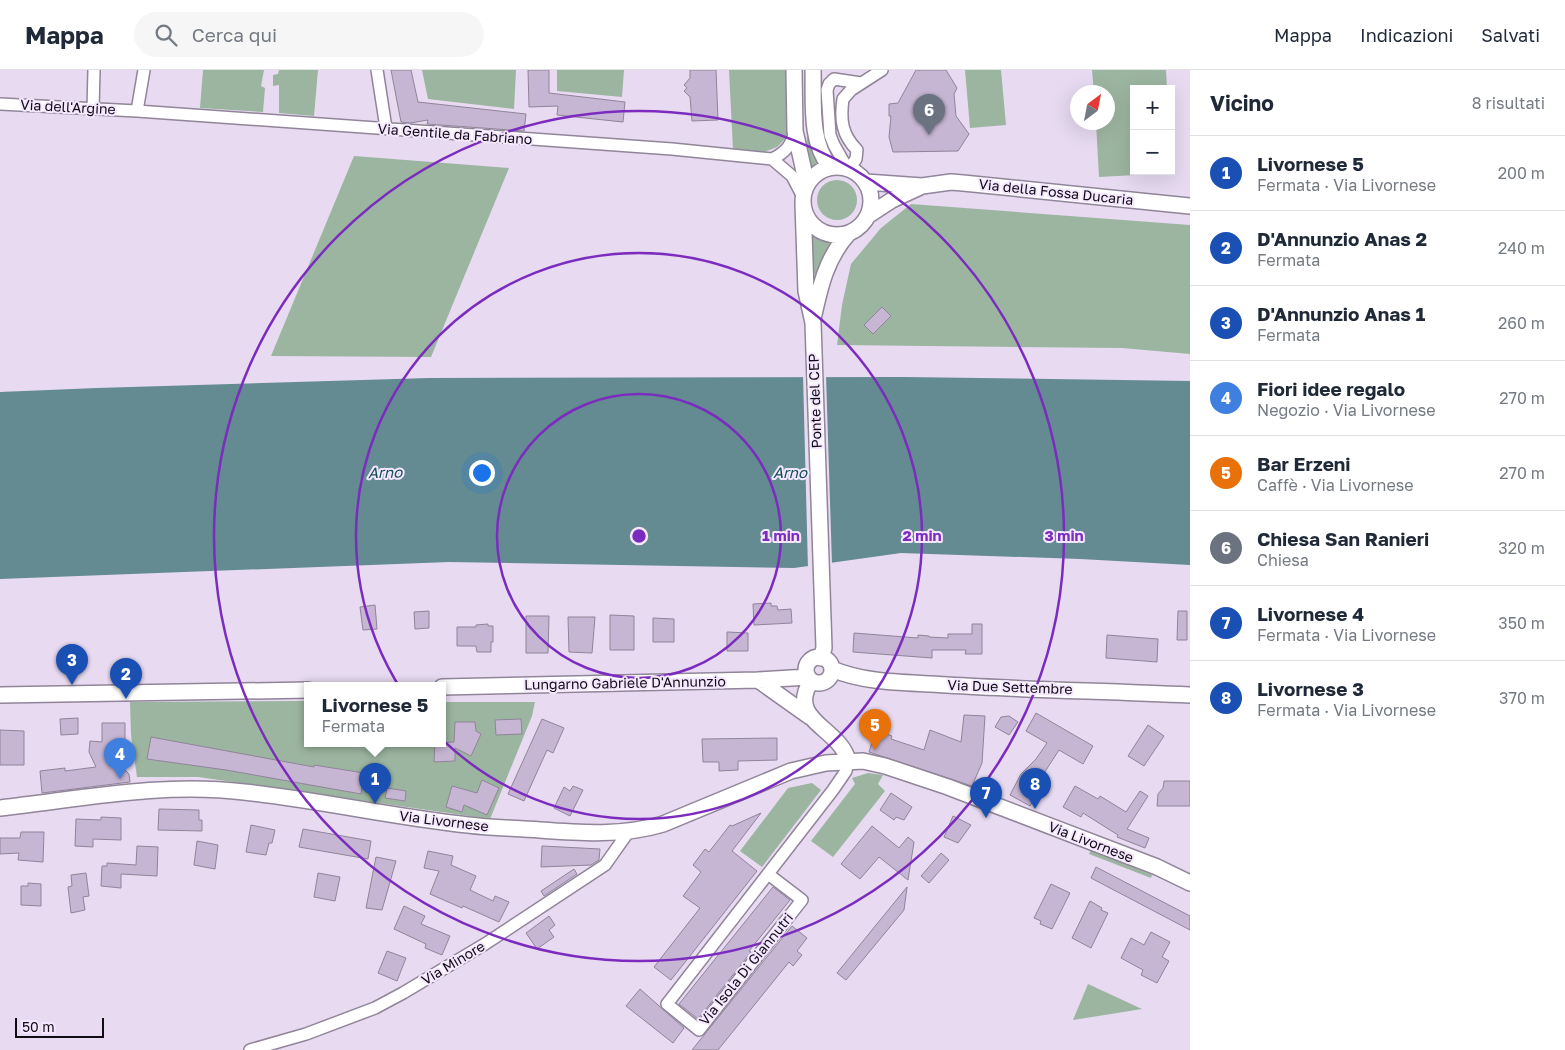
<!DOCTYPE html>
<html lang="it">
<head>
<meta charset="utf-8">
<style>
  :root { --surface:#fff; --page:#f6f6f7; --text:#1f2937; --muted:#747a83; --line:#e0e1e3; --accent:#256b5f }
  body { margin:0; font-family:"Golos Text",sans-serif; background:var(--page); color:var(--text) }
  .controls { position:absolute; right:15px; top:15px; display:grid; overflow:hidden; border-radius:0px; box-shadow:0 5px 20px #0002 }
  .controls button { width:45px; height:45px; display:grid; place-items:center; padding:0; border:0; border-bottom:1px solid var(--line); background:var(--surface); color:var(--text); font:25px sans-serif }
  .compass { position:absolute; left:1070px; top:15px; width:45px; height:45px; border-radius:50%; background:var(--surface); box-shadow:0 5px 20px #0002; rotate:32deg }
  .scale { position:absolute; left:15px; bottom:12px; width:89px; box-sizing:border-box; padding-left:5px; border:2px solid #100c13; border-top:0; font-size:14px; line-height:18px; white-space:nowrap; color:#100c13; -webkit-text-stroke:4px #f4e7ff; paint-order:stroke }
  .you { position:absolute; left:481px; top:402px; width:18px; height:18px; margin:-12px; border:4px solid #fff; border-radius:50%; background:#1a73e8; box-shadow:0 0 0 8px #1a73e833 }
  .badge { display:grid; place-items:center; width:32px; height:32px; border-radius:50%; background:var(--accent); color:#fff; font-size:16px; font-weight:700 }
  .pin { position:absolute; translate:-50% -41px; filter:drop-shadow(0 1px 2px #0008) }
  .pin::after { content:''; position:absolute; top:26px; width:18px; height:15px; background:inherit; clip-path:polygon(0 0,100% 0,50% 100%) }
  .popup { position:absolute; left:304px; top:612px; width:142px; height:65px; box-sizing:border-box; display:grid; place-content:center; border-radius:0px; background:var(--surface); filter:drop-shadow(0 1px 4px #0005); font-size:16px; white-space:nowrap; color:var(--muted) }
  .popup b { font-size:19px; color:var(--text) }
  .popup::after { content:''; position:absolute; left:50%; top:100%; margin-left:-10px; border:10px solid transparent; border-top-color:var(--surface) }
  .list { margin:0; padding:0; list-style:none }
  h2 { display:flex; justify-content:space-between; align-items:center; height:65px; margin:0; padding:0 20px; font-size:21px }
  h2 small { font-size:16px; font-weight:400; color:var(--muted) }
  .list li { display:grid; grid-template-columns:32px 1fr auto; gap:15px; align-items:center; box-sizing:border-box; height:75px; padding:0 20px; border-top:1px solid var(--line) }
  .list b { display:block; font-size:19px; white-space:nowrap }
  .list p { margin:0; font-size:16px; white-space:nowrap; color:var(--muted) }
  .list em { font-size:16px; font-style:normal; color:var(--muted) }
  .icon { flex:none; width:28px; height:28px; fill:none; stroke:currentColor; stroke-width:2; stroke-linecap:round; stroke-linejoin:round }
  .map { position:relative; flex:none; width:1190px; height:980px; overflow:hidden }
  header { display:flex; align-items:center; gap:30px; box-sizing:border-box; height:70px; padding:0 25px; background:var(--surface); border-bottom:1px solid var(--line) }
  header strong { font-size:24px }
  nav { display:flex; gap:28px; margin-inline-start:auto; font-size:18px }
  .search { width:350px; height:45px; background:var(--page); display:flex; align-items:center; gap:12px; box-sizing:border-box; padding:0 18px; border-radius:28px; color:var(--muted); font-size:19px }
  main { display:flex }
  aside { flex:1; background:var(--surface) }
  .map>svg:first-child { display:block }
</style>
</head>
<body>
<header>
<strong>Mappa</strong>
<div class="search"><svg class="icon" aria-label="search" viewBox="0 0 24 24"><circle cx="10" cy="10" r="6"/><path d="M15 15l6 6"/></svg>Cerca qui</div>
<nav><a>Mappa</a><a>Indicazioni</a><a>Salvati</a></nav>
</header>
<main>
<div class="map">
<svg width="1190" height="980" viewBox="0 0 1190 980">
  <rect width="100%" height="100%" fill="#e7daf1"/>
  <!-- green -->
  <path fill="#9cb5a0" d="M203,0H264L261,16L265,18L263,42L200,38Z
    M279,0H318L314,46L279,43V15L273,16V5L278,4Z
    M422,0H516L514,39L428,29Z
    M557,0H624L622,27L557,21Z
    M729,0H786L788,55V63L785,69L777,77L764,82L733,80Z
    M965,0H1001L1006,55L970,58Z
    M1092,0H1166L1167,19H1134V101H1171V86L1172,103L1099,107L1096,53L1108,52V22H1094Z
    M807,65L820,95L811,102L806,83Z
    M354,86L509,98L431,287L271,286Z
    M817 130a20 20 0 1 1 40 0a20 20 0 1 1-40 0Z
    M911,134L1190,155V284L1122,278L837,275L842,235L851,194L881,158Z
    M809,157L821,166L835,168L817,205L809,203Z
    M307,631L308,673H442L443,632H535L532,646L490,749L198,707H137L131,665L130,632Z
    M868,703L883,705L878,714L885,721L833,787L811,771L855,714L852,708Z
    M812,713L821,720L762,797L740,781L788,718Z
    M1091,780L1152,805L1151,808L1089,784Z
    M1088,914L1142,939L1073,950Z"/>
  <!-- water -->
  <path fill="#638b91" d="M903,307L1190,311V495L1080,489L901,483L794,498L449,492L0,509V322L97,318L429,308Z"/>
  <!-- pier -->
  <path fill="#e7daf1" d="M803,305H826L832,495L808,499Z"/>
  <!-- building -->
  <path fill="#c6b6d3" stroke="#908499" d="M391,0H411L418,32L526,44L524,61L427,54L428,50L410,53L401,52Z
    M528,0H549V23L625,32L623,52L557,45L558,36L529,37Z
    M690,0H716L718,50L692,51L690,27L684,21L687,18L684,15L690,8Z
    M916,0H946L957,18L954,24L956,46L969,64L958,81L893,82L889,67L891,46H889V34L898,33Z
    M882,237L891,246L873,264L864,255Z
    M771,533V536H777L778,540L791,539L792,553L754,555L753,534Z
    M375,535L377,559L363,560L360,537Z
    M429,541V558L415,559L414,542Z
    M1178,541H1187V570H1177Z
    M610,545L634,546V580H610Z
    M526,546H549L548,583H526Z
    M568,547H595L592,583L569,582Z
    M653,548L674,549V572H653Z
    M488,554V556H493V572H491V582H477L476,576H457V557H476V555Z
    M972,554H982V584H965L966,580H932V588L853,582L854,563L918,568V565L929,566V567L948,568V564H972Z
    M727,562L748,563V581H727Z
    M1107,565L1158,569L1157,592L1106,588Z
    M1036,643L1093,676L1083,694L1059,680L1037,714L1042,716L1030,736L1010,725L1021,704L1036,689L1047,673L1026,661Z
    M964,645L985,646L982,693L972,716L869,682L876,660L892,666L891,669L924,680L930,660L961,672Z
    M1009,646L1018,652L1009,665L995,657L1001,647Z
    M78,648V664L61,665L60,649Z
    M521,649L522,664L496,665L495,650Z
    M542,649L564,658L553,683L547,680L524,731L508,724Z
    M455,652H475L476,661L481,664L471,686L455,678V691L434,692L435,673L454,672Z
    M102,653H125V678L127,680L123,698L129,704L130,712L42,723L40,701L65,698V701L96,697L89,682L90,671L102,672Z
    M1148,655L1164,666L1144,696L1128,686Z
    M0,660L24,661V695H0Z
    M151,667L314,697V695L364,703L361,724L226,700L147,689Z
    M777,668V690L738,691V700L719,701V692H703L702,669Z
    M482,710L499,718L487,745L464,735L462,742L446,737L452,716L477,723Z
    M1164,711H1190V736H1157L1158,724L1163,718Z
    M573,716L583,720L570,746L554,738L564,717L570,721Z
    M1075,716L1098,729L1100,726L1126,742L1140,721L1148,726L1127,759L1149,768L1145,778L1117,767L1118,765L1083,743L1081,747L1063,737Z
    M387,718L406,721L405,731L385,728Z
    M891,723L912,737L904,750L896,747L894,750L880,740Z
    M159,739L199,740V750H202V761L158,760Z
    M761,743L732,781L757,801L671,910L654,897L700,838L683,826L701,802L693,795L705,779L709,782L730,755L732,756Z
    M953,746L971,755L958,773L944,767Z
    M101,747L121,748V770L93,769V777L75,776L76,749L101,750Z
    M251,755L275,760L272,773H269L266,785L246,782Z
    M872,756L899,778L908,767L914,772L908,810L879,787L860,809L841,794Z
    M303,759L371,771L368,789L299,777Z
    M21,762H44L43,792L18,790L19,783L0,784V768H20Z
    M197,771L218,775L215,799L194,795Z
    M137,776L158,777L157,806L121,804V818L101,816L102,796H107V793L136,795Z
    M542,776L600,779L599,790L591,795L541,797Z
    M428,781L453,786L451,795L476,806L470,820L493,831L495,826L509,832L499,852L463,836L462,838L430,824L439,801L424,798Z
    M941,783L949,790L929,813L921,806Z
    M376,787L396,791L382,840L366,838Z
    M1096,797L1190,846V860L1091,808Z
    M574,799L577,804L544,826L541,821Z
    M86,803L89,826L83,827L85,840L71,843L68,817L72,816L71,805Z
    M318,803L340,807L335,831L314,827Z
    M28,813L41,814V836L21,835V816H28Z
    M1051,814L1070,823L1052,859L1040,854L1041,851L1034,848Z
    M773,817L790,830L749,881L751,882L698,949L679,934Z
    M907,817L904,840L846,910L837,903Z
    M1090,831L1102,838L1101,840L1108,843L1091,878L1072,868Z
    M404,836L425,846L421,854L450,866L442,885L425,878L426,874L394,859Z
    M549,846L555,855L549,860L554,867L537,879L526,863Z
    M792,856L807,868L797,881L802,885L793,896L789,892L718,980H692Z
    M1151,862L1170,872L1162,887L1169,891L1157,913L1141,905L1143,900L1121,888L1131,868L1144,875Z
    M387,881L406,888L397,911L378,903Z
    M640,919L684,958L673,973L626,936Z"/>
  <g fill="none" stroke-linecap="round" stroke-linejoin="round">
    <defs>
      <path id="street" d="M377,0L386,58
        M0,34L137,41L672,79L772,89L792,106L803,127
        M93,39L94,0
        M137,41L144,0
        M772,89C785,83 792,75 795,61
        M847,98L834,75L830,65L827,20L829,14L834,9L861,13
        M849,99L856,89L857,80C842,65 840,50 843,29L851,20L882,0
        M768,804L802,830L699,960L667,934L833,720L846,701L848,691
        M250,980L306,964L375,938L403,923L485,874L605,795L629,761"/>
      <path id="secondary" d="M794,0L795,61L807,115
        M813,0C814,32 809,71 830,97
        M803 131a34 34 0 1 1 68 0a34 34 0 1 1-68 0Z
        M866,112L922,116L951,112L963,113L1190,136
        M803,134L806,221L813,253L824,578L821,588
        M869,145L892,130L920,117
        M813,249C820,217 826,188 849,163
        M806 600a13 13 0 1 1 26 0a13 13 0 1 1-26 0Z
        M832,599C867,614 909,612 947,615C1028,620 1109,621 1190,625
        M758,610L810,647
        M811,611C786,651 841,658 848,691
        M442,617L758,610L808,607
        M0,625L308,620
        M0,738C81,729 162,712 244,722C319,730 393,747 468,755C492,758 516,758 540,760C581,763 624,766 663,754L791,701L826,693L863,691L885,696L948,717L1157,797L1190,813"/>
    </defs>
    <!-- street casing -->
    <use href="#street" stroke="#91859a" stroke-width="14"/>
    <!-- secondary casing -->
    <use href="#secondary" stroke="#91859a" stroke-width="18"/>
    <!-- street -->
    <use href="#street" stroke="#fff" stroke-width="11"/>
    <!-- secondary -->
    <use href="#secondary" stroke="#fff" stroke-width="15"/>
  </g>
  <!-- distance rings -->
  <g fill="none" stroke="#7b2cbf" stroke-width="2.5">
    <circle cx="639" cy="466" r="142"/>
    <circle cx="639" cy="466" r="283"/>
    <circle cx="639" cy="466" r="425"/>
  </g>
  <g text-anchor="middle" stroke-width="4" stroke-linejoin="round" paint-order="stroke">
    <!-- street labels -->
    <g font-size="14" fill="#100c13" stroke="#f4e7ff">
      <text transform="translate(68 37) rotate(3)" y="5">Via dell'Argine</text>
      <text transform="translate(455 64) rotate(4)" y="5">Via Gentile da Fabriano</text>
      <text transform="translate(1056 122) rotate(6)" y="5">Via della Fossa Ducaria</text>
      <text transform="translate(815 331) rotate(-92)" y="5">Ponte del CEP</text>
      <text transform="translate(625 613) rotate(-1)" y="5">Lungarno Gabriele D'Annunzio</text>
      <text transform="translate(1010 617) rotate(2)" y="5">Via Due Settembre</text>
      <text transform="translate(444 751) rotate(7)" y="5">Via Livornese</text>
      <text transform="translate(1091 772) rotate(21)" y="5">Via Livornese</text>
      <text transform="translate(453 893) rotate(-31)" y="5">Via Minore</text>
      <text transform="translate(746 899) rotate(-51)" y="5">Via Isola Di Giannutri</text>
    </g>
    <!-- water labels -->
    <g font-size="15" font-style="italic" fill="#124e55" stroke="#f4e7ff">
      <text transform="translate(385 403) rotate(-1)" y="5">Arno</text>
      <text x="790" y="408">Arno</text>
    </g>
  </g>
  <circle cx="639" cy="466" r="8" fill="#7b2cbf" stroke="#f4e7ff" stroke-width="2.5"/>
  <g font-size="15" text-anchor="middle" font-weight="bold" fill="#7b2cbf" stroke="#f4e7ff" stroke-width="4" stroke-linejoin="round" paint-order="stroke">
    <text x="781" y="471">1 min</text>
    <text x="922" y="471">2 min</text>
    <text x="1064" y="471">3 min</text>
  </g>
</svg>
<div class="controls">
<button>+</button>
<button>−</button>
</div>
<svg class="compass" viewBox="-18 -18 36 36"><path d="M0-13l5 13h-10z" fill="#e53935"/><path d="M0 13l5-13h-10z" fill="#747a83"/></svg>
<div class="scale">50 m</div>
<div class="you"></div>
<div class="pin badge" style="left:375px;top:734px;background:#1a4fb4">1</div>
<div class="popup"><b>Livornese 5</b>Fermata</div>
<div class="pin badge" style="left:126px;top:629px;background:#1a4fb4">2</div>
<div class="pin badge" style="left:72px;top:615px;background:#1a4fb4">3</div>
<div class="pin badge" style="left:120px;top:709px;background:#3f7fe0">4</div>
<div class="pin badge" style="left:875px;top:680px;background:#e8710a">5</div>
<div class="pin badge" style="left:929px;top:65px;background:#6b7280">6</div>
<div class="pin badge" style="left:986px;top:748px;background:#1a4fb4">7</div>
<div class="pin badge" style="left:1035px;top:739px;background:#1a4fb4">8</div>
</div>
<aside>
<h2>Vicino<small>8 risultati</small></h2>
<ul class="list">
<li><span class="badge" style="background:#1a4fb4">1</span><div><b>Livornese 5</b><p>Fermata · Via Livornese</p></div><em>200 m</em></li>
<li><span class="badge" style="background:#1a4fb4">2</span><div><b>D'Annunzio Anas 2</b><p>Fermata</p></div><em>240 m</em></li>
<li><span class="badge" style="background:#1a4fb4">3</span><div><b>D'Annunzio Anas 1</b><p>Fermata</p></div><em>260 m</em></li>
<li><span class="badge" style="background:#3f7fe0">4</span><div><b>Fiori idee regalo</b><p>Negozio · Via Livornese</p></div><em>270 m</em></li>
<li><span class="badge" style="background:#e8710a">5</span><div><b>Bar Erzeni</b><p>Caffè · Via Livornese</p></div><em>270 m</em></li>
<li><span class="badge" style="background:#6b7280">6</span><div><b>Chiesa San Ranieri</b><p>Chiesa</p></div><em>320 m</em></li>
<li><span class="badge" style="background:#1a4fb4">7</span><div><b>Livornese 4</b><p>Fermata · Via Livornese</p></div><em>350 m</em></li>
<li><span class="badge" style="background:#1a4fb4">8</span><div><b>Livornese 3</b><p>Fermata · Via Livornese</p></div><em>370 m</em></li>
</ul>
</aside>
</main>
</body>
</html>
